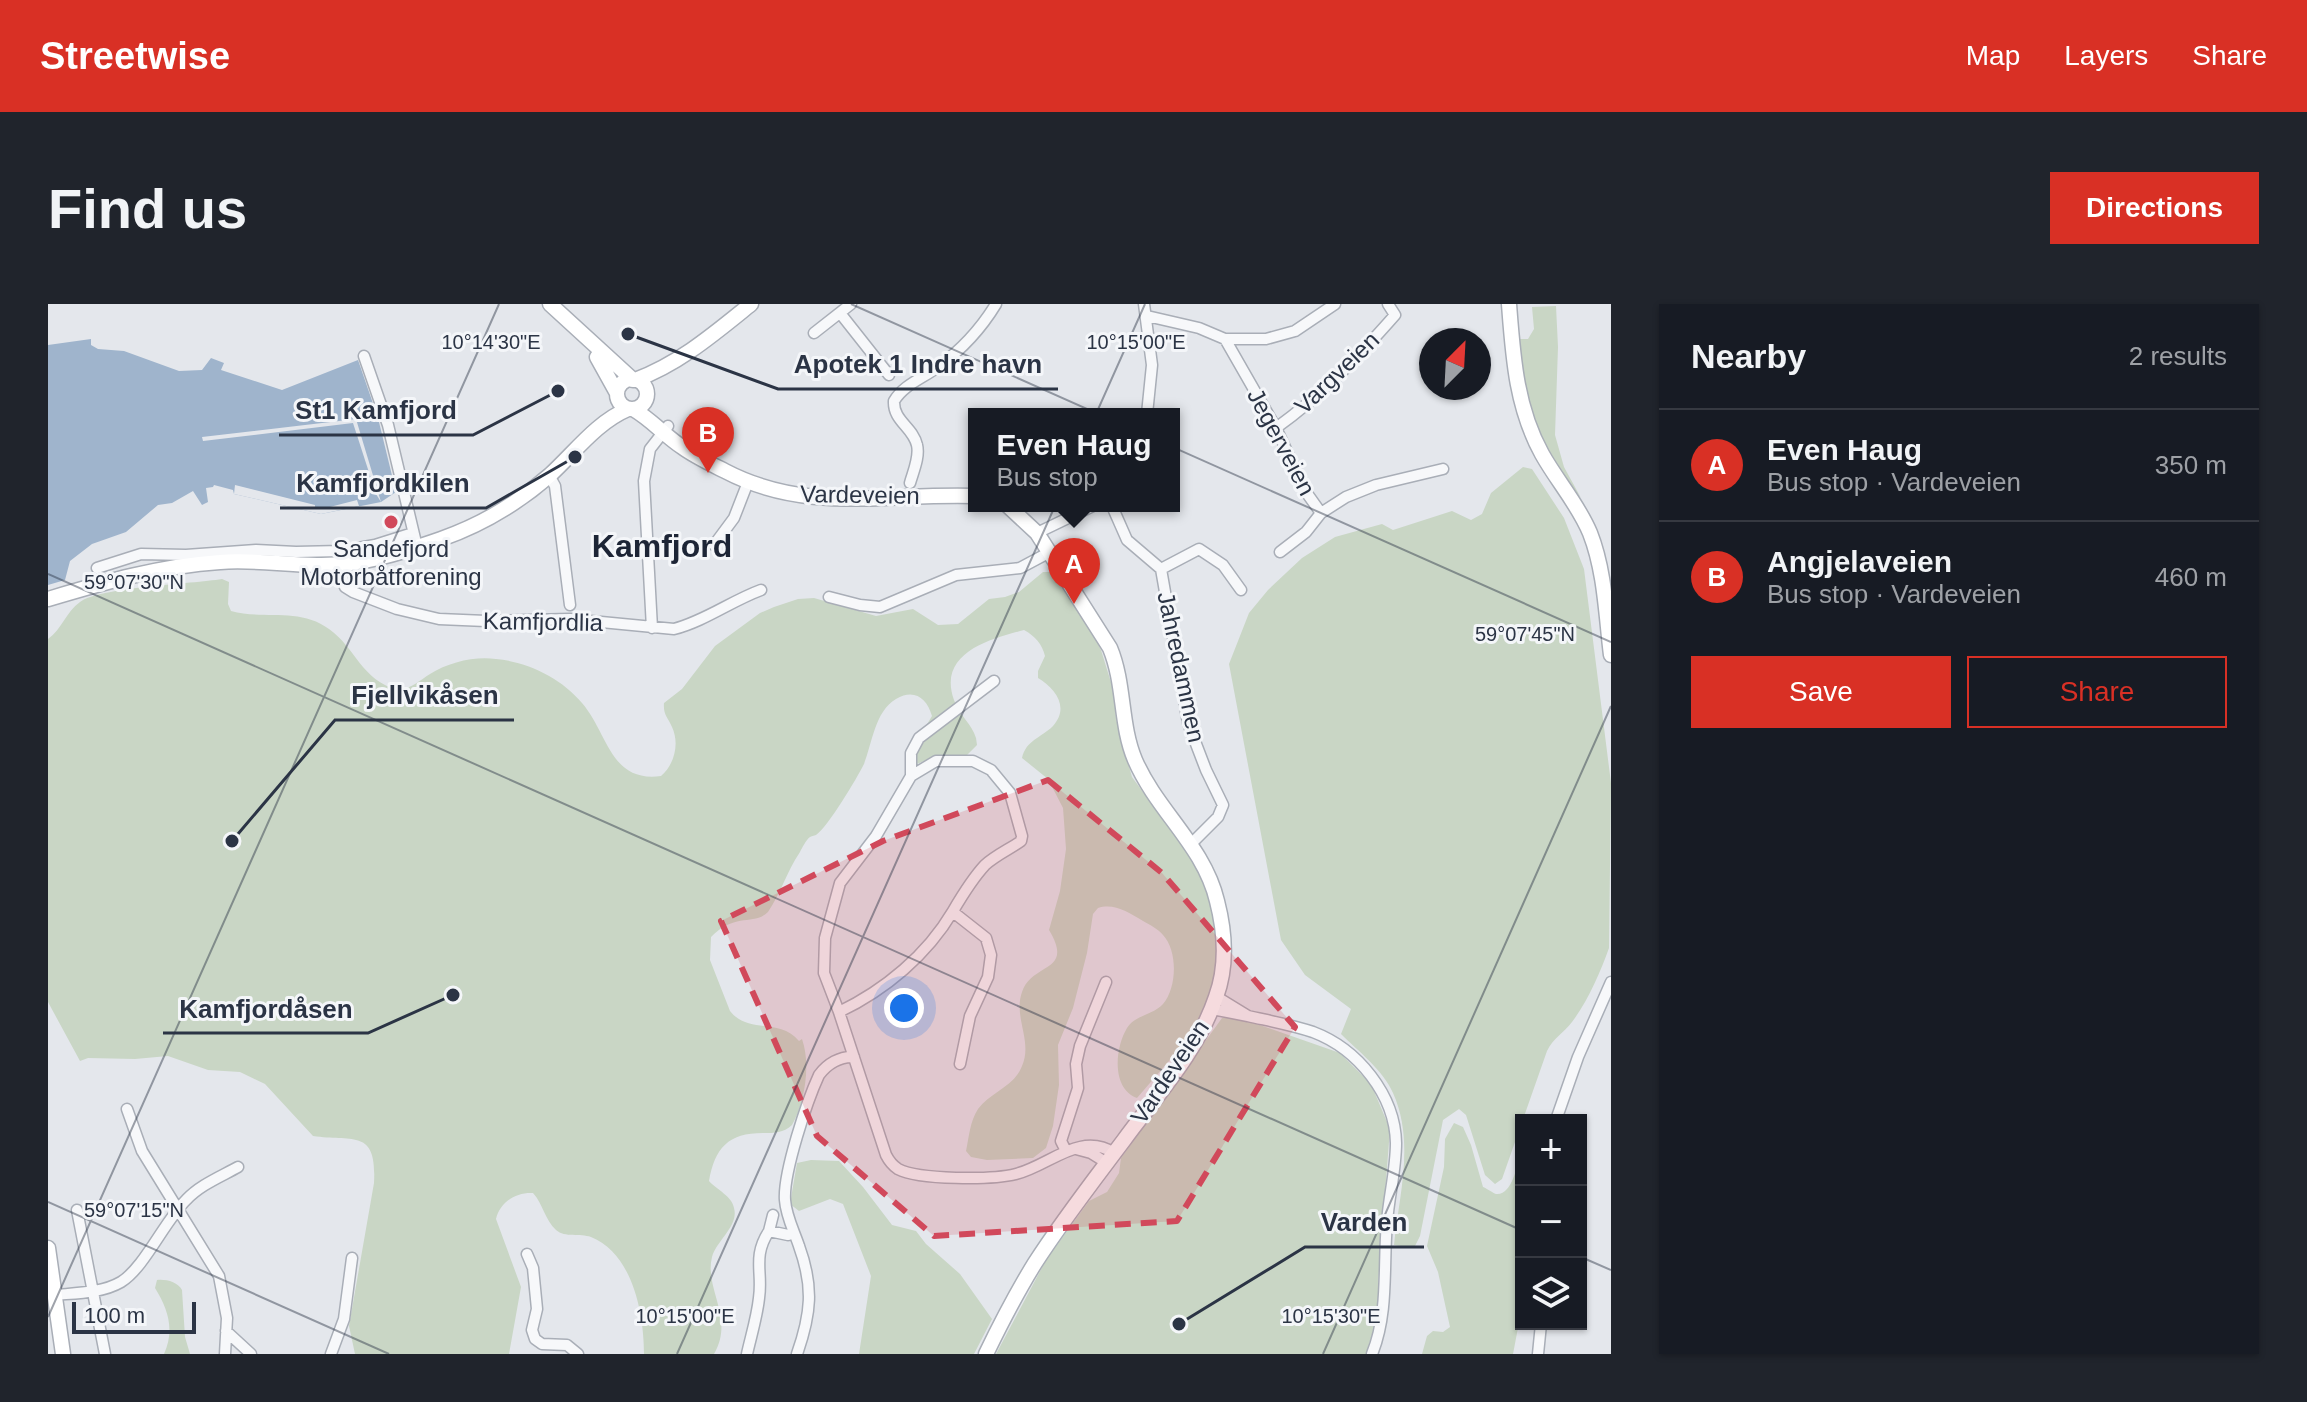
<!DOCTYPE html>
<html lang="en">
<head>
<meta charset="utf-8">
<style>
  :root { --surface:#171b24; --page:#20242c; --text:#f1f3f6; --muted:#9ea1a6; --line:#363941; --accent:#d93025 }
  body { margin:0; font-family:Helvetica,sans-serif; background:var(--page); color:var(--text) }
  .controls { position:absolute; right:24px; bottom:24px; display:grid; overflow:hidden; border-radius:0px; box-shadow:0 2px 6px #0004 }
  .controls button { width:72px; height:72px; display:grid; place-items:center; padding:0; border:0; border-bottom:2px solid var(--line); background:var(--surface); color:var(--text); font:40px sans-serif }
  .compass { position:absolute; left:1371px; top:24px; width:72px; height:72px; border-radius:50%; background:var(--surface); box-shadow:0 2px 6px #0004; rotate:24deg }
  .scale { position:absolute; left:24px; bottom:20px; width:124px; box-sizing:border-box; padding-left:8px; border:4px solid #2b3445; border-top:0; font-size:22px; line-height:28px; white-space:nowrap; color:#2b3445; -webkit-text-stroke:6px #f4f6f9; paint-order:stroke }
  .you { position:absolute; left:856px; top:704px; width:28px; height:28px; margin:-20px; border:6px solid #fff; border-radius:50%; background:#1a73e8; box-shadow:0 0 0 12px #1a73e833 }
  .badge { display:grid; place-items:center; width:52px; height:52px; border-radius:50%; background:var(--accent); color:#fff; font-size:26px; font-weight:700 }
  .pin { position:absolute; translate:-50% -66px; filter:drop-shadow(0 2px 4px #0008) }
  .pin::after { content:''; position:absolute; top:42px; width:28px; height:24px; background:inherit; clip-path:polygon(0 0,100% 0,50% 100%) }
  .popup { position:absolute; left:920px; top:104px; width:212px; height:104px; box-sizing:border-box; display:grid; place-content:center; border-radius:0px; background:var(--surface); filter:drop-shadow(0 2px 6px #0005); font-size:26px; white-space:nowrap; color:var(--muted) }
  .popup b { font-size:30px; color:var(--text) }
  .popup::after { content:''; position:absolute; left:50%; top:100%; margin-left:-16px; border:16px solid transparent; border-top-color:var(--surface) }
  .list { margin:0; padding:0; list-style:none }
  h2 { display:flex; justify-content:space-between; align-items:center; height:104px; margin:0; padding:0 32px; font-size:34px }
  h2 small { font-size:26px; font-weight:400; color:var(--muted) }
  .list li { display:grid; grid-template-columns:52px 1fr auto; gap:24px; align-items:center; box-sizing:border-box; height:112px; padding:0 32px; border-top:2px solid var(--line) }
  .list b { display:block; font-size:30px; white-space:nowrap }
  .list p { margin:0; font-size:26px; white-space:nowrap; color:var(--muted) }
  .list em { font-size:26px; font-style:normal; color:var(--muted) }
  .actions { display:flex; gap:16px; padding:24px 32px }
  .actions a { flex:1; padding:18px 0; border:2px solid var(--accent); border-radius:0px; text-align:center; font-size:28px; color:var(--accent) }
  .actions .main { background:var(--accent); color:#fff }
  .icon { flex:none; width:44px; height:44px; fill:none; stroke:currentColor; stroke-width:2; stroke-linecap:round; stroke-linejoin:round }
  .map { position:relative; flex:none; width:1563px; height:1050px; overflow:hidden; border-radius:0px }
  header { display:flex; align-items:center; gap:48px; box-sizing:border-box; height:112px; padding:0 40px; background:var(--accent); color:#fff }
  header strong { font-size:38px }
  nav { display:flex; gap:44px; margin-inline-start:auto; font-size:28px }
  .intro { display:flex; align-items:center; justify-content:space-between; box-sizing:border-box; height:192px; padding:0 48px }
  h1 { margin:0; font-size:56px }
  .button { padding:20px 36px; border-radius:0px; background:var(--accent); color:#fff; font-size:28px; font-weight:700 }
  main { display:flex; gap:48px; padding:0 48px }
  aside { flex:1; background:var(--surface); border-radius:0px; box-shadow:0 2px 6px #0004 }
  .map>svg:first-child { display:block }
</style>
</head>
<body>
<header>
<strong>Streetwise</strong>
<nav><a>Map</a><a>Layers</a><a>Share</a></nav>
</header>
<div class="intro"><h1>Find us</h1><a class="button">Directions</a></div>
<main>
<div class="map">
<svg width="1563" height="1050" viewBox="0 0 1563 1050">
  <rect width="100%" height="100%" fill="#e4e7ec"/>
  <!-- green -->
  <path fill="#c9d6c5" d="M1508,2L1510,43L1507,131L1516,163L1533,194C1515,170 1495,144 1483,115C1473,90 1473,62 1470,35H1480L1486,25L1484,3Z
    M1475,163L1484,165L1516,214L1536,265L1563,479L1561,644C1552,669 1540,697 1524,718C1516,729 1505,734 1499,747L1454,875L1447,880L1437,871L1418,811L1411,805L1395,816L1372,932L1366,944L1346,941C1351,891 1367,838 1345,789C1335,766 1310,747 1293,730L1303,705L1257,671L1233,636L1181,360L1201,309L1220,286L1254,254L1287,233L1334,220L1345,226L1404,207L1423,216L1434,210L1443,189Z
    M995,268H1002L1041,321L1053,346L1066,388L1068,415L1084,473L1130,536L1146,553L1162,584L1174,647L1164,692L1146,728L1089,794C1063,784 1067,744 1079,724C1087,711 1105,711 1115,700C1129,684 1130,647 1115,631C1110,625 1102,621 1095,617C1080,608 1066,599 1050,604L1045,610L1039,649L1025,704L1010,741L1011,781L1005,822L998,844L985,854L939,856L923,853L918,847C921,833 922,817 930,805C942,788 966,783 974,762C985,737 965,713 974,688C984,658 1027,669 1001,626L1012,587L1018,545L1015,504L1000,475L974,454C978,436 993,434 1005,422C1022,403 1007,384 990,374V367L997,352C994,340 987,332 976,326C942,335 889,349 906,396C911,411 924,420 928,434L929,441L918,452L876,457L869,460L862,458L872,432L884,412C879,394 866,384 848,395C827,407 824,440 816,460C809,474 780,523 768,531C766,532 763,532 762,533C758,536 754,544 752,548C738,569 733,589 720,608C706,622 687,608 663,633L662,656L682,707C701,731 731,713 751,737L754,735C763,760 757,798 744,821C735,829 727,829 715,829C680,829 667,844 661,877C669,886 684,892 686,904C691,922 669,936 664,953C656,985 687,1014 666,1050H596C596,1010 585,950 543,933C532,929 517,934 508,926C497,916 495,900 485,889C468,888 452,898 448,915L473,983L461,1050H307L301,1022L326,879C329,824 306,838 265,832L217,780L192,768L160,766L120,752L87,755L40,754L32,757L0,698V335C14,325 18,308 32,298C52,283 144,280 174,275L181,278L180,300L183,307C215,316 252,303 281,325C308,344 313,376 350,386C364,384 371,377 382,370C401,358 427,352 448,355C480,358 513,374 534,399C560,429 562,479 613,472C626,461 632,440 624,423C620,413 615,411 616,399L634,385L667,342L712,309L726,303L750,295L766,294L828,312L865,305L890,321L910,320L941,295L957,293L971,288Z
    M1174,714H1192L1292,749L1323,780L1342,825L1330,980L1331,1008L1318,1050H948L998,956L1041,897L1059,888L1071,869L1073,854Z
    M1406,819L1415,823L1423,841L1435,883C1436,883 1447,890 1448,890C1464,892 1469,861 1473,850V1008L1465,1050H1374L1379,1032L1385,1027L1395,1028L1402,1023L1390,968L1379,942L1396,863L1397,835Z
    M763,856L791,857L815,883L844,921L868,927L878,940L912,970L944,1015L926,1050H811L823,972L795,900L782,895L751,907L742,900L749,859Z
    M109,976C118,975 130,978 134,986L137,1033L142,1050H116C127,1026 120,1005 107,984Z"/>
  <!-- water -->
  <path fill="#9fb4cc" d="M43,35V41L50,45L76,47L131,67L154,66L163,54L176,59L173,66L234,86L310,56L330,114L348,188L333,198L273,210L186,190L185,186L166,181L165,183L158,184L160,198L154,201L145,187L124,199L110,201L78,228L44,240L22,257L17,276L0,281V41Z"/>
  <!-- pier -->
  <path fill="#e4e7ec" d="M308,115L333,198L328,190L305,119L155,137L154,133Z
    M187,181L267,201V203L274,205L309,196L311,202L273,210L186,190Z"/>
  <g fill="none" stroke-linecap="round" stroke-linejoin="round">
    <defs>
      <path id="street" d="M1096,0L1104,61L1099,110
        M792,9L841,71
        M1099,12L1151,24L1177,35H1218L1247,27L1287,0
        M766,29L803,0
        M1177,35L1228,124L1258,188L1273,209L1298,193L1328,181L1395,165
        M316,52L340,121L369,243
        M1228,124C1274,91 1310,53 1347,11L1340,0
        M501,171L507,182L522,301
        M862,179C865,168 872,153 869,141C865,123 845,117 846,97C856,80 876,74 891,62C913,46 934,23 948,0
        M1064,202L1079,236L1113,265L1140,419L1158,466L1175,501L1170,513L1143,540
        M989,229L1045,202
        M666,241L686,214L700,178
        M1232,248L1258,228L1273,209
        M290,261L297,283L305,288L349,305L391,315L438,317L522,315L626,325C657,317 683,297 713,286
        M49,264L93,250L138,251L208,246L248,248L293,247L327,241L365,229
        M1113,265L1151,245L1175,261L1193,286
        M781,293L812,301L832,303L908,271L972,264L1002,248
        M604,324L596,177L602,145L620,122
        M863,472V449L871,434L946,377
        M905,608L938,634L943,651L940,673L922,712L912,760
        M1164,705L1200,712L1169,693
        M791,708C837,686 879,651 905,607C915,590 924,575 937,561C948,551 962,545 973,537L974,532L962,489L943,466L925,457H888L863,472L828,532L792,579L777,634L776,669L791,708L838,851C841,857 844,861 850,865C871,876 944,876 968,870C1001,862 1032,827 1066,849
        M1200,712C1222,717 1244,721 1265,728C1310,745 1347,791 1348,839C1348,866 1341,891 1339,918C1335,962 1341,1008 1324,1050
        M79,805L94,847L171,972L179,1014L177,1050
        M1508,816L1530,753L1563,678
        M1028,845L1043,849L1059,859
        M1018,847L1013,837L1030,784L1028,760L1032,742L1058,678
        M29,906L57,1050
        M721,927L725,911
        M479,950L485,964L489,1005L484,1026L487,1035L494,1040L519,1041L530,1050
        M7,991C29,989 54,989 73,978C96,964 116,918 138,896C152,881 172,873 190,863
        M178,1027L203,1050
        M283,1050L296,1015L304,954
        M699,1050C703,1032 709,1013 711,994C715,968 704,953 721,927L740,931L745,929
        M749,1050C763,1010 766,983 751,942C746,927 738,912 737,896C735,869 759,797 771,771C779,760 792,752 806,753
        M1490,1050L1493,1020"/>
      <path id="secondary" d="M502,0L585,76
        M1461,0C1465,52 1468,103 1494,150C1509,177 1530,200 1542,229C1557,267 1558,311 1563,351
        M549,53L569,89
        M569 90a15 15 0 1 1 30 0a15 15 0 1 1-30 0Z
        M587,76C631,60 667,29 703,0
        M585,105C604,116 616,131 634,143C646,152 663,160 677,167C759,210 839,189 926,192
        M0,295C57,278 112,262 172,258C204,255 236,261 269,261C311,262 353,249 393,235C433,221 470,199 502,171C527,148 549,118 580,105
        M0,944L15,1050
        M938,1050C953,1019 969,988 987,959C1014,917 1046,876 1076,836C1109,791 1150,747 1168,693C1179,663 1177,628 1169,597C1156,542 1109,507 1087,456C1072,421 1077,380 1062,344L989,229L960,202"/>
    </defs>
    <!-- street casing -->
    <use href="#street" stroke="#a9aeb7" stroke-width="13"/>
    <!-- secondary casing -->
    <use href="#secondary" stroke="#a9aeb7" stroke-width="17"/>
    <!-- street -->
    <use href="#street" stroke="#f7f8fa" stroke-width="10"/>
    <!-- secondary -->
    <use href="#secondary" stroke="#fff" stroke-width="14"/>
  </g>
  <!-- marked area -->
  <path fill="#d1495b" fill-opacity="0.2" stroke="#d1495b" stroke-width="6" stroke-dasharray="16 10" stroke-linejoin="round" d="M1000,476L1114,569L1247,723L1129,917L886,932L769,832L673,617L835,537Z"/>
  <!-- ticks -->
  <path fill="none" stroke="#2b3445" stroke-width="2" stroke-opacity="0.45" d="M803,0L1563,338M0,270L1473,926M0,898L341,1050M1533,953L1563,966M0,1013L451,0M629,1050L1097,0M1275,1050L1563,402"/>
  <!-- markers -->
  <circle fill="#d1495b" stroke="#f4f6f9" stroke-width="3" cx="343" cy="218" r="8"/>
  <g text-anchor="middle" stroke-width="6" stroke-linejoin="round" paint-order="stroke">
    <!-- street labels -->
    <g font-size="24" fill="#2b3445" stroke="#f4f6f9">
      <text transform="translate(1289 69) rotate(-44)" y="8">Vargveien</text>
      <text transform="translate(1233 138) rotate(62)" y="8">Jegerveien</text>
      <text transform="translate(812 191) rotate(1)" y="8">Vardeveien</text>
      <text transform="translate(495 318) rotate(1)" y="8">Kamfjordlia</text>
      <text transform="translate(1133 363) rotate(78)" y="8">Jahredammen</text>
      <text transform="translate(1122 768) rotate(-56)" y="8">Vardeveien</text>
    </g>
    <!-- poi labels -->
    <g font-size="24" fill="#2b3445" stroke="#f4f6f9">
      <text x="343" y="253">Sandefjord<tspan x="343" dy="28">Motorbåtforening</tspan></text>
    </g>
    <!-- district labels -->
    <g font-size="32" font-weight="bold" fill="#1d2536" stroke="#f4f6f9">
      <text x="614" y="253">Kamfjord</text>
    </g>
  </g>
  <g font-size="20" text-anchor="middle" fill="#2b3445" stroke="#f4f6f9" stroke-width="6" stroke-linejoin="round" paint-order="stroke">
    <text x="443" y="45">10°14'30"E</text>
    <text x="1088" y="45">10°15'00"E</text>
    <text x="86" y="285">59°07'30"N</text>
    <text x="1477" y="337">59°07'45"N</text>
    <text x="86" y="913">59°07'15"N</text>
    <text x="637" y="1019">10°15'00"E</text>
    <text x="1283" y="1019">10°15'30"E</text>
  </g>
  <!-- callouts -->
  <path fill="none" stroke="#2b3445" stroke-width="3" d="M580 30L730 85H1010M510 87L425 131H231M527 153L438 204H232M184 537L287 416H466M405 691L320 729H115M1131 1020L1257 943H1376"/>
  <g fill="#2b3445" stroke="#f4f6f9" stroke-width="3">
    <circle cx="580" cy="30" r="8"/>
    <circle cx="510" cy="87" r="8"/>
    <circle cx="527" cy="153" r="8"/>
    <circle cx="184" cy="537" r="8"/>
    <circle cx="405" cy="691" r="8"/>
    <circle cx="1131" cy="1020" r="8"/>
  </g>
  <g font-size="26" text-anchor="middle" font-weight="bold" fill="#2b3445" stroke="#f4f6f9" stroke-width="6" stroke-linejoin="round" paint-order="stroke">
    <text x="870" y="69">Apotek 1 Indre havn</text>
    <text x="328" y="115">St1 Kamfjord</text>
    <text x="335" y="188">Kamfjordkilen</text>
    <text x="377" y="400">Fjellvikåsen</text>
    <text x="218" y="714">Kamfjordåsen</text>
    <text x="1316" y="927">Varden</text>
  </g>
</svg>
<div class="controls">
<button>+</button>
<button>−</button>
<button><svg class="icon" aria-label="layers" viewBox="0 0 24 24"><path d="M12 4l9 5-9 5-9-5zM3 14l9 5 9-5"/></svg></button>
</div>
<svg class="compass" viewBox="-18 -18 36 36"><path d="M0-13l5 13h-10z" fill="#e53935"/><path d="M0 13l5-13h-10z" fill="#9ea1a6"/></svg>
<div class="scale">100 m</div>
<div class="you"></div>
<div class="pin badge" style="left:1026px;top:300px">A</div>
<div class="popup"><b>Even Haug</b>Bus stop</div>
<div class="pin badge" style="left:660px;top:169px">B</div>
</div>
<aside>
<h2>Nearby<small>2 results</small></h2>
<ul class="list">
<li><span class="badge">A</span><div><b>Even Haug</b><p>Bus stop · Vardeveien</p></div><em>350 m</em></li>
<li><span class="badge">B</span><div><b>Angjelaveien</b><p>Bus stop · Vardeveien</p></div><em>460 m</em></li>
</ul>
<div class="actions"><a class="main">Save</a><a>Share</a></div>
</aside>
</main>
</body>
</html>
